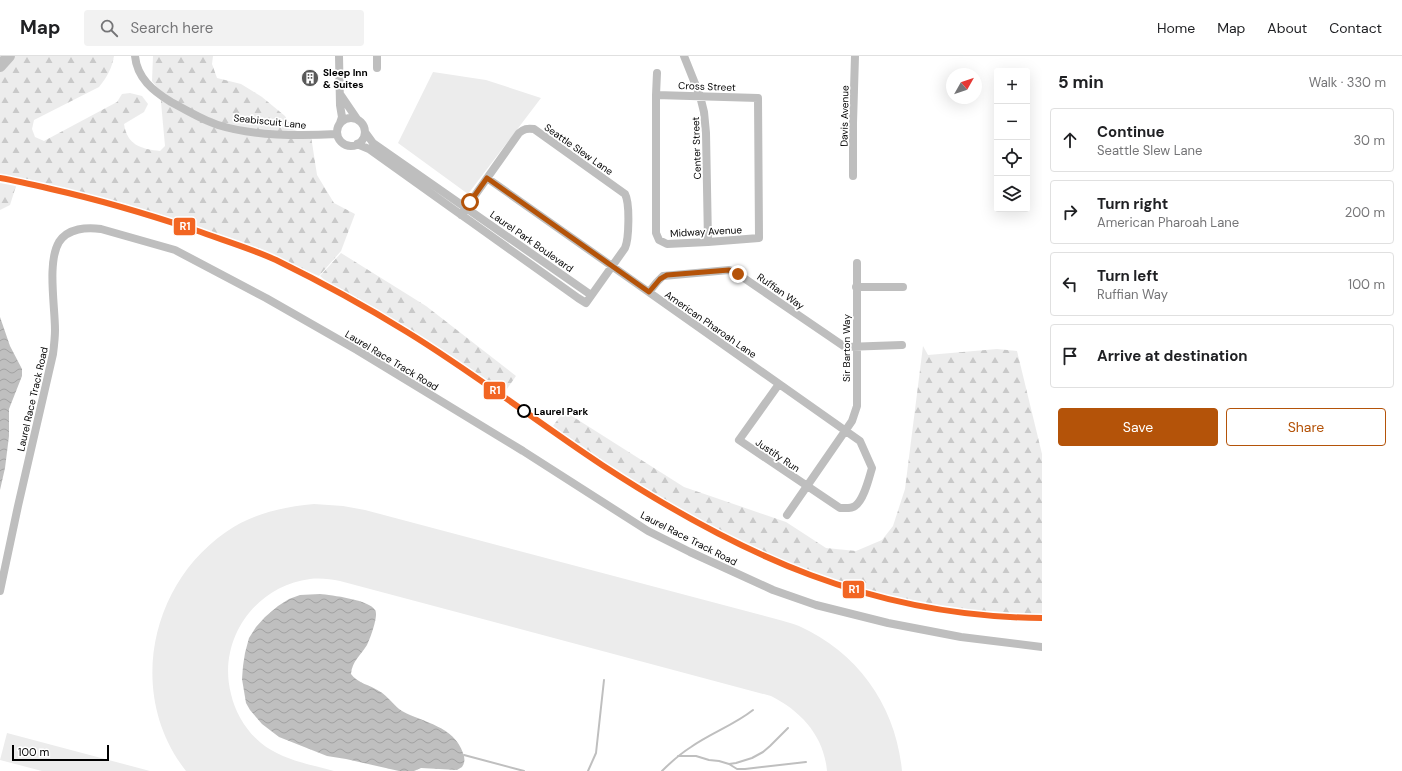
<!DOCTYPE html>
<html lang="en">
<head>
<meta charset="utf-8">
<style>
  :root { --surface:#fff; --page:#f2f2f2; --text:#202124; --muted:#757577; --line:#e0e0e0; --accent:#b45309 }
  body { margin:0; font-family:"DM Sans",sans-serif; background:var(--page); color:var(--text) }
  .controls { position:absolute; right:12px; top:12px; display:grid; overflow:hidden; border-radius:4px; box-shadow:0 4px 16px #0002 }
  .controls button { width:36px; height:36px; display:grid; place-items:center; padding:0; border:0; border-bottom:1px solid var(--line); background:var(--surface); color:var(--text); font:20px sans-serif }
  .compass { position:absolute; left:946px; top:12px; width:36px; height:36px; border-radius:50%; background:var(--surface); box-shadow:0 4px 16px #0002; rotate:50deg }
  .scale { position:absolute; left:12px; bottom:10px; width:97px; box-sizing:border-box; padding-left:4px; border:2px solid #000; border-top:0; font-size:11px; line-height:14px; white-space:nowrap; color:#000; -webkit-text-stroke:3px #fff; paint-order:stroke }
  .stop { position:absolute; width:12px; height:12px; margin:-9px; border:3px solid #b45309; border-radius:50%; background:#fff }
  .stop.end { background:#b45309; border-color:#fff; box-shadow:0 1px 4px #0008 }
  .list { margin:0; padding:0; list-style:none }
  h2 { display:flex; justify-content:space-between; align-items:center; height:52px; margin:0; padding:0 16px; font-size:17px }
  h2 small { font-size:13px; font-weight:400; color:var(--muted) }
  .list li { display:grid; grid-template-columns:26px 1fr auto; gap:12px; align-items:center; box-sizing:border-box; height:64px; margin:0 8px 8px; padding:0 8px; border:1px solid var(--line); border-radius:4px }
  .list b { display:block; font-size:15px; white-space:nowrap }
  .list p { margin:0; font-size:13px; white-space:nowrap; color:var(--muted) }
  .list em { font-size:13px; font-style:normal; color:var(--muted) }
  .actions { display:flex; gap:8px; padding:12px 16px }
  .actions a { flex:1; padding:9px 0; border:1px solid var(--accent); border-radius:4px; text-align:center; font-size:14px; color:var(--accent) }
  .actions .main { background:var(--accent); color:#fff }
  .icon { flex:none; width:22px; height:22px; fill:none; stroke:currentColor; stroke-width:2; stroke-linecap:round; stroke-linejoin:round }
  .map { position:relative; flex:none; width:1042px; height:715px; overflow:hidden }
  header { display:flex; align-items:center; gap:24px; box-sizing:border-box; height:56px; padding:0 20px; background:var(--surface); border-bottom:1px solid var(--line) }
  header strong { font-size:19px }
  nav { display:flex; gap:22px; margin-inline-start:auto; font-size:14px }
  .search { width:280px; height:36px; background:var(--page); display:flex; align-items:center; gap:10px; box-sizing:border-box; padding:0 14px; border-radius:4px; color:var(--muted); font-size:15px }
  main { display:flex }
  aside { flex:1; background:var(--surface) }
  .map>svg:first-child { display:block }
</style>
</head>
<body>
<header>
<strong>Map</strong>
<div class="search"><svg class="icon" aria-label="search" viewBox="0 0 24 24"><circle cx="10" cy="10" r="6"/><path d="M15 15l6 6"/></svg>Search here</div>
<nav><a>Home</a><a>Map</a><a>About</a><a>Contact</a></nav>
</header>
<main>
<div class="map">
<svg width="1042" height="715" viewBox="0 0 1042 715">
  <defs>
    <pattern id="forest-firs" width="22" height="20" patternUnits="userSpaceOnUse"><rect width="22" height="20" fill="#ececec"/><path d="M5 1l3.5 6h-7zM16 11l3.5 6h-7z" fill="#c9c9c9"/></pattern>
    <pattern id="water-waves" width="16" height="10" patternUnits="userSpaceOnUse"><rect width="16" height="10" fill="#bfbfbf"/><path d="M0 5q4-4 8 0t8 0" fill="none" stroke="#a2a2a2"/></pattern>
  </defs>
  <rect width="100%" height="100%" fill="#fff"/>
  <!-- grass -->
  <path fill="#ececec" d="M433,16L486,24L541,42L468,138L398,87Z
    M314,448L343,450L365,454L776,563C783,565 792,567 799,570C859,597 896,651 902,715H827C824,680 801,655 771,640L340,525C331,523 320,522 310,523C255,530 217,584 231,638C235,656 246,675 261,687C282,704 309,708 334,715H186C127,640 149,529 226,476C252,458 282,451 314,448Z
    M7,677L150,715H42L0,704Z"/>
  <!-- forest -->
  <path fill="url(#forest-firs)" d="M0,0H114C112,12 107,21 99,31L34,64L32,73L35,81L44,85L117,46L122,38L130,37L142,40L148,48L144,56L124,68C127,89 141,93 160,95L165,90L160,35L152,25L153,0H213L212,8L217,22L241,28L262,41L285,60L292,73L311,80L317,119L334,147L355,158L341,195L319,220L235,184L160,162L127,148L0,118Z
    M0,127L16,130L10,149L0,154Z
    M341,197L426,250L516,320L502,340L437,295L376,258L347,242L320,220Z
    M923,290L928,299L997,293L1017,295L1042,398V561C972,561 900,552 833,529C731,493 639,435 550,374L564,355L684,431L786,466L826,492L856,495L882,484L893,470L905,433Z"/>
  <!-- water -->
  <path fill="url(#water-waves)" d="M0,261L10,290L22,313V320L9,353V380L5,412L0,434Z
    M320,538C331,539 370,544 375,554C379,559 370,583 367,589C361,599 352,605 351,618C357,627 370,629 379,635C388,640 394,650 402,655C424,667 454,670 463,697C465,702 465,707 462,711L457,714L421,712L414,715H399L346,703L327,700L279,681L262,668L250,654L246,647L242,623L243,610L245,597L249,582L256,571L265,561L278,550L289,543L300,539Z"/>
  <g fill="none" stroke-linecap="round" stroke-linejoin="round">
    <!-- stream -->
    <path stroke="#bfbfbf" stroke-width="2" d="M464,699L524,715
      M678,700H696L709,704L719,705L729,708L736,707L752,702L763,696L770,690L788,672
      M729,708L737,713H745L806,706
      M588,715L596,697L604,624
      M662,715C671,706 680,698 691,691C711,677 734,669 753,654"/>
    <!-- river -->
    <path stroke="#bfbfbf" stroke-width="12" d="M0,10L9,0"/>
    <!-- minor -->
    <path stroke="#bebebe" stroke-width="8" d="M135,0C137,22 153,35 171,46C186,54 202,64 218,69C253,80 301,80 337,78
      M339,0L340,49L342,61L340,67
      M377,0V12
      M684,0L700,40L704,56L706,77L708,186
      M340,38L357,63
      M656,39L758,42L759,182L708,186L667,188L659,184L656,177V39L657,17
      M337 76a14 14 0 1 1 28 0a14 14 0 1 1-28 0Z
      M365,76L373,87L591,239
      M357,88L369,93L453,153L470,165L578,242L586,247L625,192C629,183 630,147 625,138L534,73C527,72 524,73 519,77L461,159
      M853,120V67L855,0
      M487,122L860,385L872,412C869,422 864,444 855,450C851,453 845,452 840,452L739,384L779,328
      M856,231H903
      M649,236L657,226L663,220L729,214L738,218L845,291L902,289
      M787,459L852,365L857,350V207
      M0,535L18,450L53,298C54,290 55,282 55,274C55,250 47,206 59,186C68,172 87,171 101,173L175,194L266,242L357,294L523,395L648,475L690,496L773,534L816,549L888,567L961,581L1042,591"/>
    <defs>
      <path id="rail-1" d="M0,122C17,125 34,129 51,133C100,144 147,158 195,174C222,184 250,192 276,204C321,226 365,250 407,276C474,317 537,366 602,409C741,500 874,561 1042,562"/>
    </defs>
    <!-- rail-1 casing -->
    <use href="#rail-1" stroke="#fff" stroke-width="9"/>
    <!-- rail-1 -->
    <use href="#rail-1" stroke="#f26522" stroke-width="6"/>
  </g>
  <g fill="none" stroke-linecap="round" stroke-linejoin="round">
    <!-- route -->
    <path stroke="#b45309" stroke-width="5" d="M470,146L487,122L649,236L660,223L667,219L729,214L738,218"/>
  </g>
  <!-- icons -->
  <defs>
    <symbol id="building-disc" viewBox="-11 -11 22 22"><circle r="9.5" fill="#595959" stroke="#fff"/><path d="M-4-6H4V6H1V3H-1V6H-4ZM-2.5-4.3h1.7v1.8h-1.7ZM.8-4.3h1.7v1.8H.8ZM-2.5-1h1.7V.8h-1.7ZM.8-1h1.7V.8H.8Z" fill="#fff"/></symbol>
  </defs>
  <g fill-rule="evenodd">
    <use href="#building-disc" x="300" y="12" width="20" height="20"/>
  </g>
  <!-- markers -->
  <circle fill="#fff" stroke="#000" stroke-width="2" cx="524" cy="355" r="6"/>
  <g text-anchor="middle" stroke-width="3.5" stroke-linejoin="round" paint-order="stroke">
    <!-- poi labels -->
    <g font-size="10" font-weight="bold" fill="#000" stroke="#fff" text-anchor="start">
      <text x="323" y="20">Sleep Inn<tspan x="323" dy="12">&amp; Suites</tspan></text>
    </g>
    <!-- street labels -->
    <g font-size="10" fill="#000" stroke="#fff">
      <text transform="translate(707 30) rotate(2)" y="4">Cross Street</text>
      <text transform="translate(844 60) rotate(-89)" y="4">Davis Avenue</text>
      <text transform="translate(270 65) rotate(6)" y="4">Seabiscuit Lane</text>
      <text transform="translate(696 92) rotate(-92)" y="4">Center Street</text>
      <text transform="translate(579 93) rotate(35)" y="4">Seattle Slew Lane</text>
      <text transform="translate(706 175) rotate(-3)" y="4">Midway Avenue</text>
      <text transform="translate(532 185) rotate(35)" y="4">Laurel Park Boulevard</text>
      <text transform="translate(781 235) rotate(35)" y="4">Ruffian Way</text>
      <text transform="translate(711 268) rotate(35)" y="4">American Pharoah Lane</text>
      <text transform="translate(846 292) rotate(-90)" y="4">Sir Barton Way</text>
      <text transform="translate(392 304) rotate(31)" y="4">Laurel Race Track Road</text>
      <text transform="translate(32 343) rotate(-77)" y="4">Laurel Race Track Road</text>
      <text transform="translate(778 399) rotate(34)" y="4">Justify Run</text>
      <text transform="translate(689 482) rotate(27)" y="4">Laurel Race Track Road</text>
    </g>
    <!-- stop labels -->
    <g font-size="10" font-weight="bold" fill="#000" stroke="#fff" text-anchor="start">
      <text x="534" y="359">Laurel Park</text>
    </g>
  </g>
  <g stroke="#fff" stroke-width="1.5">
    <rect x="173" y="161" width="23" height="19" rx="4" fill="#f26522"/>
    <rect x="483" y="325" width="23" height="19" rx="4" fill="#f26522"/>
    <rect x="842" y="524" width="23" height="19" rx="4" fill="#f26522"/>
  </g>
  <g font-size="11" text-anchor="middle" font-weight="bold" fill="#fff">
    <text x="185" y="174">R1</text>
    <text x="495" y="338">R1</text>
    <text x="854" y="537">R1</text>
  </g>
</svg>
<div class="controls">
<button>+</button>
<button>−</button>
<button><svg class="icon" aria-label="locate" viewBox="0 0 24 24"><circle cx="12" cy="12" r="6"/><path d="M12 2v4M12 18v4M2 12h4M18 12h4"/></svg></button>
<button><svg class="icon" aria-label="layers" viewBox="0 0 24 24"><path d="M12 4l9 5-9 5-9-5zM3 14l9 5 9-5"/></svg></button>
</div>
<svg class="compass" viewBox="-18 -18 36 36"><path d="M0-13l5 13h-10z" fill="#e53935"/><path d="M0 13l5-13h-10z" fill="#757577"/></svg>
<div class="scale">100 m</div>
<div class="stop" style="left:470px;top:146px"></div>
<div class="stop end" style="left:738px;top:218px"></div>
</div>
<aside>
<h2>5 min<small>Walk · 330 m</small></h2>
<ul class="list">
<li><svg class="icon" aria-label="ahead" viewBox="0 0 24 24"><path d="M12 20V5M6 11l6-6 6 6"/></svg><div><b>Continue</b><p>Seattle Slew Lane</p></div><em>30 m</em></li>
<li><svg class="icon" aria-label="right" viewBox="0 0 24 24"><path d="M7 20v-9h11M14 6l5 5-5 5"/></svg><div><b>Turn right</b><p>American Pharoah Lane</p></div><em>200 m</em></li>
<li><svg class="icon" aria-label="left" viewBox="0 0 24 24"><path d="M17 20v-9H6M10 6l-5 5 5 5"/></svg><div><b>Turn left</b><p>Ruffian Way</p></div><em>100 m</em></li>
<li><svg class="icon" aria-label="arrive" viewBox="0 0 24 24"><path d="M6 21V4h12l-3 4 3 4H6"/></svg><div><b>Arrive at destination</b></div></li>
</ul>
<div class="actions"><a class="main">Save</a><a>Share</a></div>
</aside>
</main>
</body>
</html>
